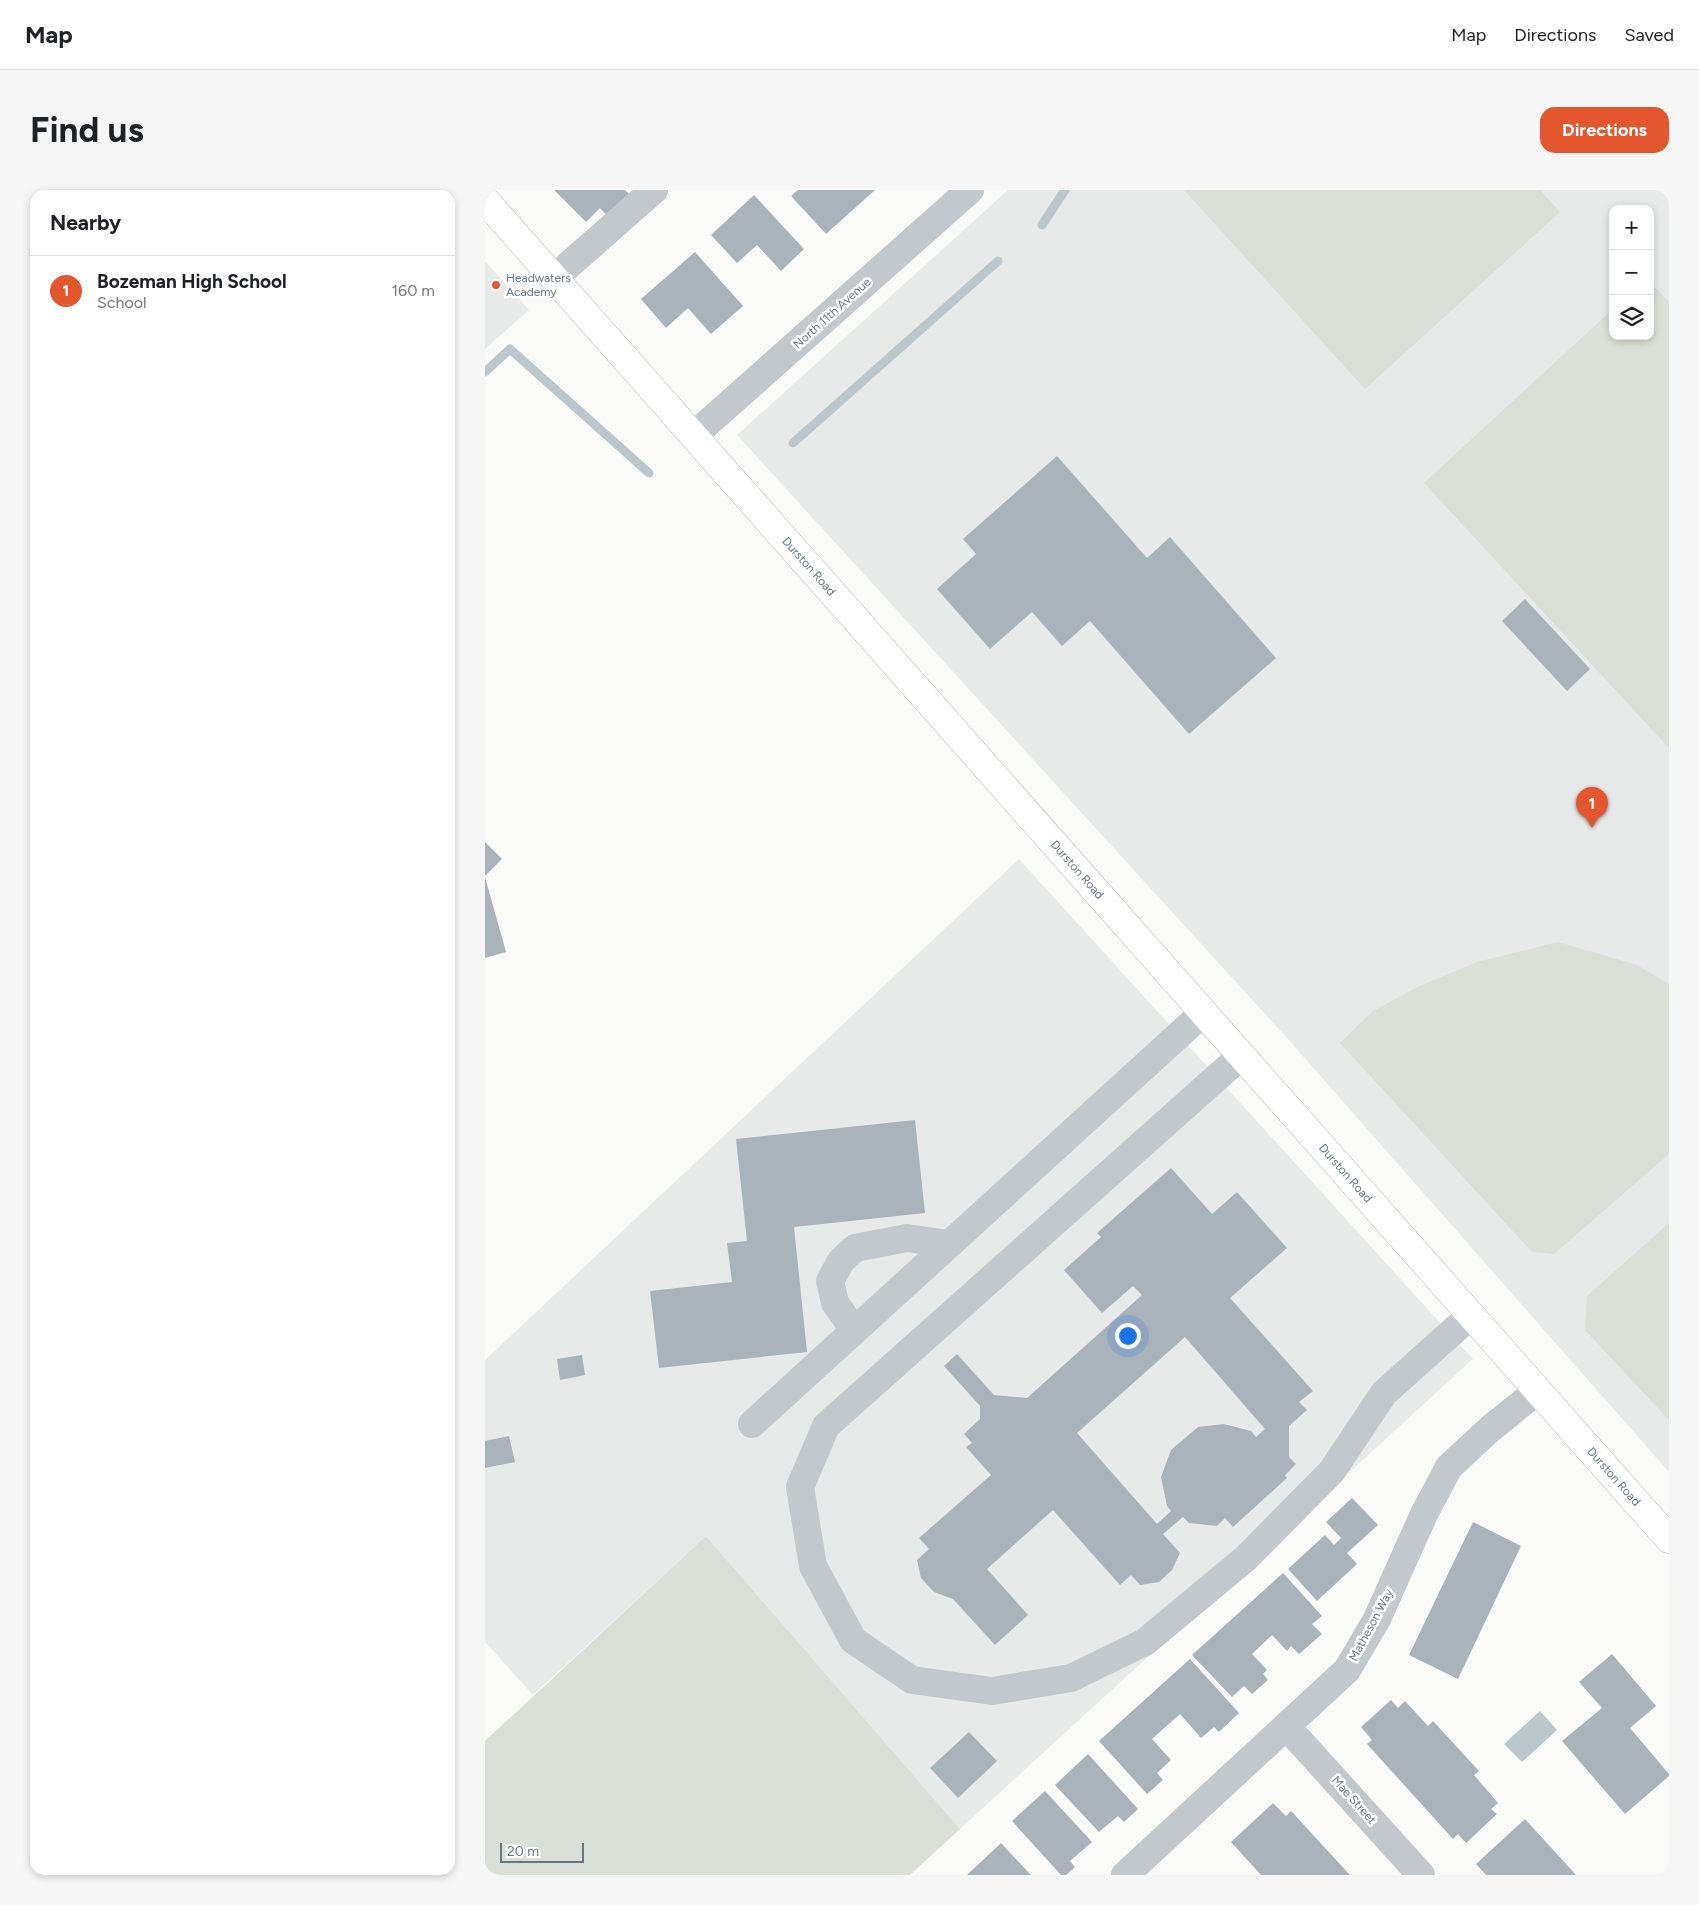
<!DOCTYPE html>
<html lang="en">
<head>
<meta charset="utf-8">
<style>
  :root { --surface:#fff; --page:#f6f6f6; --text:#202124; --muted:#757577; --line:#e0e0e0; --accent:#e4572e }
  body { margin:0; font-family:Figtree,sans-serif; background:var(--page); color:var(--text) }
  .controls { position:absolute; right:15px; top:15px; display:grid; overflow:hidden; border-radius:10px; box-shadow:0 2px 8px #0003 }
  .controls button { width:45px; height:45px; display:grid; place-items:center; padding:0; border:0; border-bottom:1px solid var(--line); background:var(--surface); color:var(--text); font:25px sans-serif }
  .scale { position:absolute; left:15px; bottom:12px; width:84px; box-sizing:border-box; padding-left:5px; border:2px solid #657683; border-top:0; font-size:14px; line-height:18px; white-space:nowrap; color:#657683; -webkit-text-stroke:4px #fff; paint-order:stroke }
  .you { position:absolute; left:642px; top:1145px; width:18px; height:18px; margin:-12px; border:4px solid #fff; border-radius:50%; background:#1a73e8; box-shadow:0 0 0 8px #1a73e833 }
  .badge { display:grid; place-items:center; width:32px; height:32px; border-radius:50%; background:var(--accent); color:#fff; font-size:16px; font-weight:700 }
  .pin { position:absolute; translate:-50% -41px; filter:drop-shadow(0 1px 2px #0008) }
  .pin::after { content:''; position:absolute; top:26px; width:18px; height:15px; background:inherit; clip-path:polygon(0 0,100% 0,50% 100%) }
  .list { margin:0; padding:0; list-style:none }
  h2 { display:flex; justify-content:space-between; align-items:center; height:65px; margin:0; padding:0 20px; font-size:21px }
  h2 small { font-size:16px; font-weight:400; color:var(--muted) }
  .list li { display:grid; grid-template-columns:32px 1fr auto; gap:15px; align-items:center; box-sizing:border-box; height:70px; padding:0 20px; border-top:1px solid var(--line) }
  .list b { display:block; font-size:19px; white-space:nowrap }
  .list p { margin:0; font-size:16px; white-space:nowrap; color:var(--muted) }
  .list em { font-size:16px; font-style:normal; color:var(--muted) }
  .icon { flex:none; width:28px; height:28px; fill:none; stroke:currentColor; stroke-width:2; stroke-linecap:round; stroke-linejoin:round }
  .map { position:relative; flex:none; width:1184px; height:1685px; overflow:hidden; border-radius:15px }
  header { display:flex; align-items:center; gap:30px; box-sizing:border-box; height:70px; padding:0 25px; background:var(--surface); border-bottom:1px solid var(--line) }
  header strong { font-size:24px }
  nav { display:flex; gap:28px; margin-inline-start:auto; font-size:18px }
  .intro { display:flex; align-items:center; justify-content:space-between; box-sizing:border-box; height:120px; padding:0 30px }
  h1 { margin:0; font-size:35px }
  .button { padding:12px 22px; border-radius:15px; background:var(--accent); color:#fff; font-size:18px; font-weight:700 }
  main { display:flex; gap:30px; padding:0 30px }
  aside { flex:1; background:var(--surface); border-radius:15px; box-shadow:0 2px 8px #0003 }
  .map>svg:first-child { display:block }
</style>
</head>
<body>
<header>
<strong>Map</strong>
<nav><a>Map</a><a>Directions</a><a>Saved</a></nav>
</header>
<div class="intro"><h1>Find us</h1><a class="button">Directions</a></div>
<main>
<aside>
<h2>Nearby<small></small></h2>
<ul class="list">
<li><span class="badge">1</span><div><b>Bozeman High School</b><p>School</p></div><em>160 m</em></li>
</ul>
</aside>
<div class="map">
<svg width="1184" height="1685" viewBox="0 0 1184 1685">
  <rect width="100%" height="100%" fill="#fafaf8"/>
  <!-- built -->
  <path fill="#e8e9e9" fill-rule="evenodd" d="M523,0H1184V1282L802,848L252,245ZM1128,19H1165V146H1128Z
    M0,71L44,120L0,159Z
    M534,669L988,1169L475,1639L221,1346L48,1505L0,1452V1170Z"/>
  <!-- green -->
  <path fill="#dadfd7" d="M699,0H1055L1075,22L880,199Z
    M1165,92L1184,112V558L939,293L1128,119V146H1165Z
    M1073,752L1152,775L1184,794V964L1069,1064L1047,1062L855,853L888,821L935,796L992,772Z
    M1184,1033V1230L1100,1140L1102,1106Z
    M221,1346L475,1639L425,1685H0V1551Z"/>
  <!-- water -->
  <path fill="#bbc7cb" d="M1055,1521L1072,1540L1037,1572L1019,1554Z"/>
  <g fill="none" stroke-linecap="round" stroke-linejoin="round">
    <!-- stream -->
    <path stroke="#bbc7cb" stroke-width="9" d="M557,35L580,0
      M0,182L25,159L164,283
      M308,253L513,71"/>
  </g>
  <!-- building -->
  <path fill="#aab3b9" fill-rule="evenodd" d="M69,0H140L146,6L124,28L115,18L101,32Z
    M313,0H390L341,44L306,6Z
    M269,5L319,59L296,81L272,55L252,73L226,45Z
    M210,62L258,116L226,144L203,118L181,138L156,109Z
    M572,266L662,368L685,347L791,468L704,544L605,431L577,456L547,422L505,459L452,399L491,364L478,349Z
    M1040,409L1105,479L1082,501L1017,431Z
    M0,652L17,669L0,686Z
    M0,687L21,762L0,768Z
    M430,930L440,1023L309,1037L322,1162L174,1178L165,1101L247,1092L242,1053L262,1051L251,949Z
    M686,978L727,1024L752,1002L802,1058L745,1108L828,1201L814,1212L822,1220L804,1236V1267L811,1274L800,1285L802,1288L748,1337L740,1328L732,1336L704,1333L698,1327L678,1344L695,1363L687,1380L674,1392L655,1395L646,1385L635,1395L568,1320L502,1379L543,1425L510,1455L468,1409L449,1402L436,1388L432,1370L444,1359L434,1348L506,1285L481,1257L487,1253L479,1244L495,1229V1216L459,1176L472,1164L509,1205L542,1208L657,1105L648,1096L617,1123L579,1080L616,1047L612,1043ZM700,1147L780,1239L771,1247L766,1241L739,1234L713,1237L686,1260L676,1287L682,1316L686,1321L672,1334L592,1243Z
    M97,1165L100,1185L75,1190L72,1169Z
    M24,1246L30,1272L0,1278V1251Z
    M867,1308L893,1335L862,1363L872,1374L832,1411L803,1379L840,1345L849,1355L856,1348L841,1332Z
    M988,1332L1036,1356L973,1489L924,1465Z
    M798,1383L837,1426L827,1434L837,1444L814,1464L806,1456L802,1461L787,1445L767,1464L782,1480L778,1484L783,1490L767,1504L759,1496L747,1507L707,1465Z
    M1127,1464L1171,1516L1145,1538L1184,1584V1586L1140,1624L1077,1551L1117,1518L1094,1492Z
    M705,1469L754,1523L734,1542L729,1537L716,1548L695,1524L667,1549L686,1570L672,1583L678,1590L662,1604L614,1551Z
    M906,1510L913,1518L920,1511L943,1536L948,1531L994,1581L989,1585L1013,1613L1006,1619L1012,1624L981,1653L973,1644L968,1649L882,1554L887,1550L876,1537Z
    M484,1542L512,1571L473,1608L445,1578Z
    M603,1564L653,1619L639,1632L633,1626L614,1642L570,1595Z
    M560,1601L607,1652L585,1671L590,1677L581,1685H576L527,1631Z
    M788,1613L801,1626L806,1621L865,1685H776L746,1652Z
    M1040,1629L1091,1685H1001L991,1674Z
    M516,1653L546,1685H482Z"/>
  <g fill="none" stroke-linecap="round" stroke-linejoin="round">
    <defs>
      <g id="major">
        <path id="s1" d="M0,10L1184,1349"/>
      </g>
    </defs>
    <!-- major casing -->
    <use href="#major" stroke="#b5babe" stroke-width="29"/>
    <!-- minor -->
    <path stroke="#c3c8cc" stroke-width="28" d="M69,88L169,0
      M208,246L485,0
      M756,866L341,1236L315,1297L328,1376L368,1450L427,1490L507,1501L586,1488L660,1452L761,1368L847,1281L899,1203L985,1126
      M369,1140L350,1113L345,1091L356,1071L370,1058L422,1048L464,1054
      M267,1234L718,823
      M801,1536L936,1685
      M640,1685L862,1480L892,1429L939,1324L964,1277L1005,1239L1052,1201"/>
    <!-- major -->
    <use href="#major" stroke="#fff" stroke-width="28"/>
  </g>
  <!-- markers -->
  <circle fill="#e4572e" stroke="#fff" stroke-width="2" cx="11" cy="95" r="5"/>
  <g text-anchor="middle" stroke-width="5" stroke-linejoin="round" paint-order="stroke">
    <!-- poi labels -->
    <g font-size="12" fill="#657683" stroke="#fff" text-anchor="start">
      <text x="21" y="92">Headwaters<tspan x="21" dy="14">Academy</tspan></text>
    </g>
    <!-- street labels -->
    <g font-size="12" fill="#657683" stroke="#fff">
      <text transform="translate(347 123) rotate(-42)" y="4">North 11th Avenue</text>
      <text dy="4" stroke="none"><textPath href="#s1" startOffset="489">Durston Road</textPath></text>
      <text dy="4" stroke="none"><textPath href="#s1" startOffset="894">Durston Road</textPath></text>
      <text dy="4" stroke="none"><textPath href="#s1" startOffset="1299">Durston Road</textPath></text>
      <text dy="4" stroke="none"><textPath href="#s1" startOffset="1704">Durston Road</textPath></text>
      <text transform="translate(886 1435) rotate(-62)" y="4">Matheson Way</text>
      <text transform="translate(869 1610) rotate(48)" y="4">Mae Street</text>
    </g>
  </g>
</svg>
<div class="controls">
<button>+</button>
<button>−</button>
<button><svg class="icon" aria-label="layers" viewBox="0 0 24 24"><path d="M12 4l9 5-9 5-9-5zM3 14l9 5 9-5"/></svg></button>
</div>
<div class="scale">20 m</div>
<div class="you"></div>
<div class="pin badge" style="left:1107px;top:638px">1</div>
</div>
</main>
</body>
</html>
